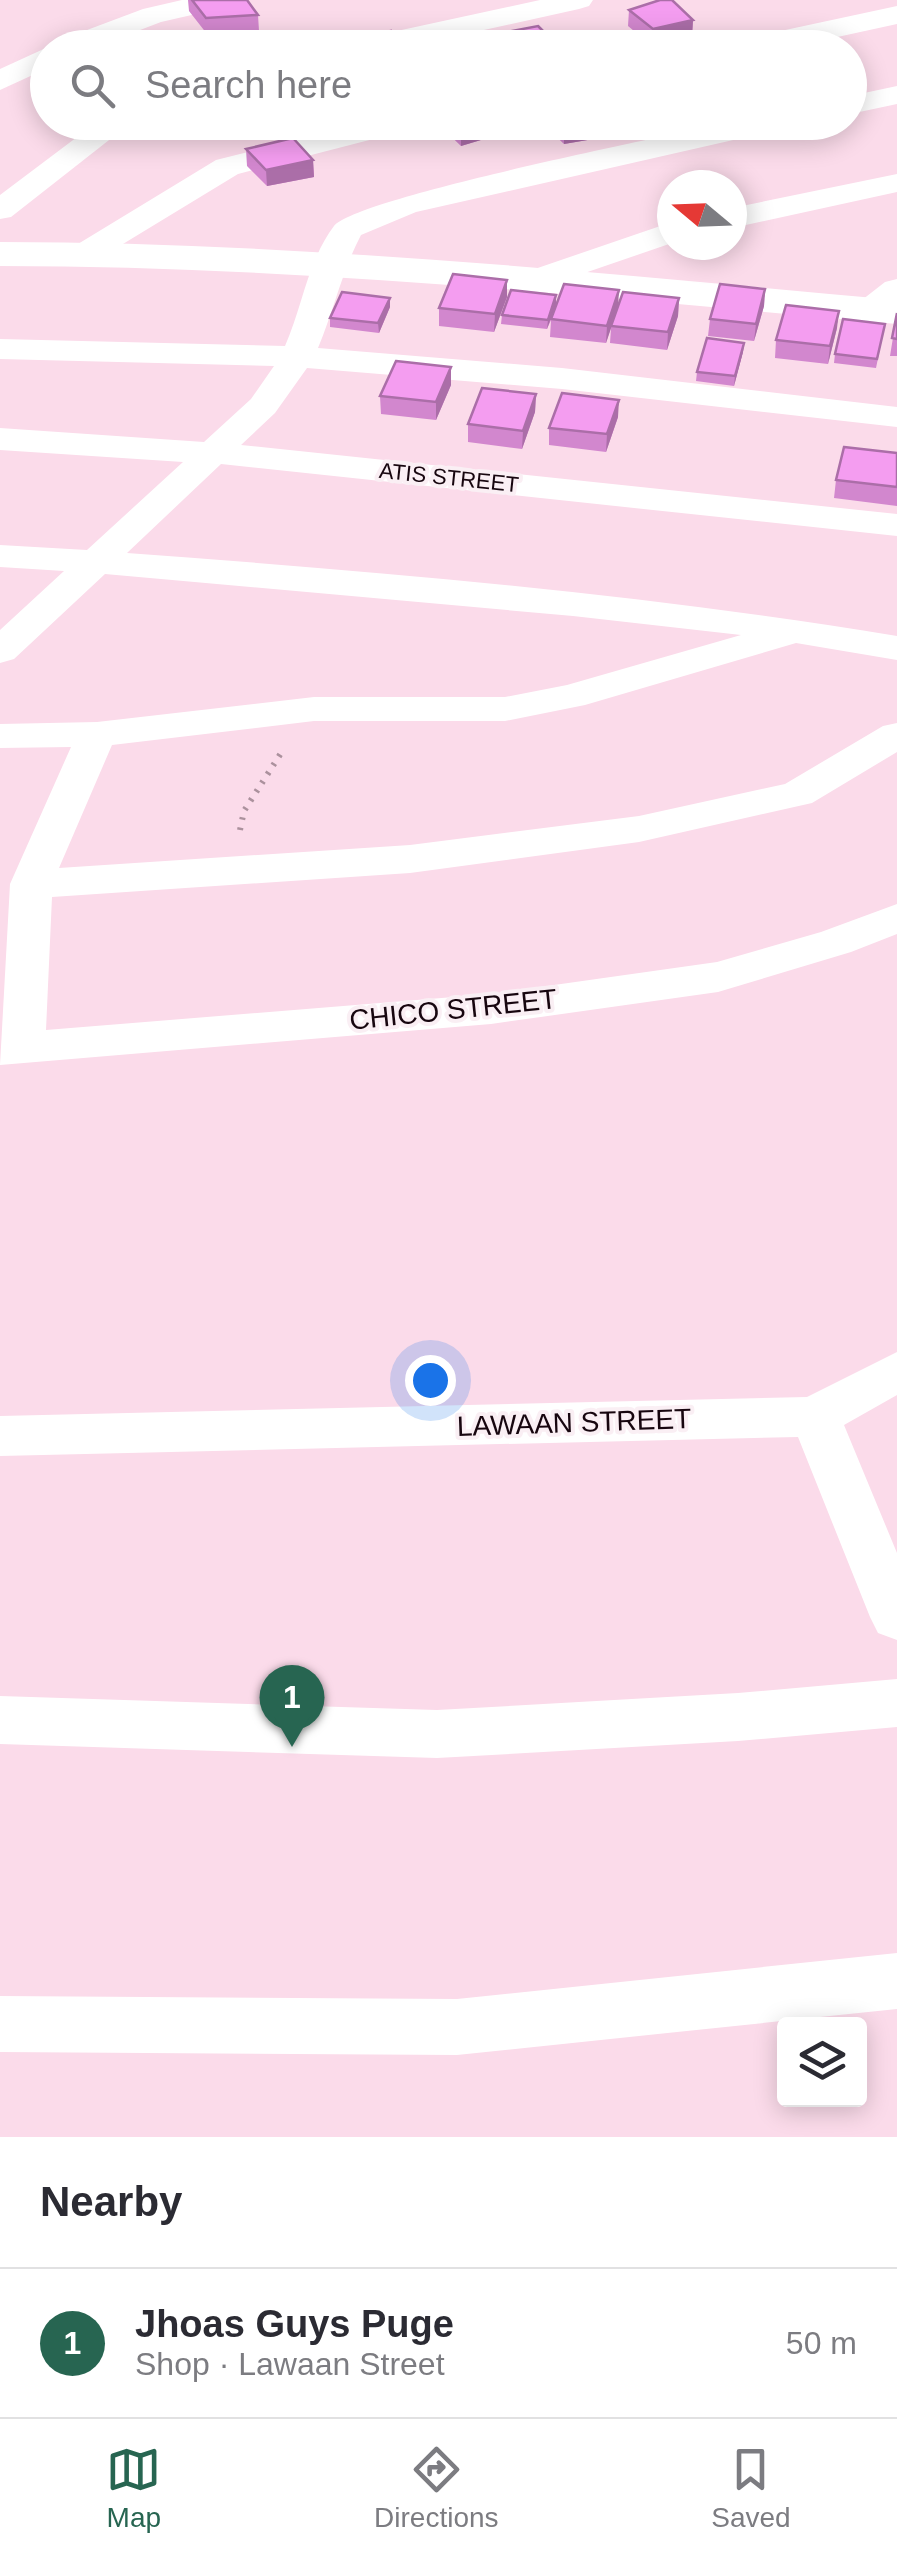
<!DOCTYPE html>
<html lang="en">
<head>
<meta charset="utf-8">
<style>
  :root { --surface:#fff; --page:#f2f2f3; --text:#2b2b33; --muted:#7c7c81; --line:#e1e1e2; --accent:#276551 }
  body { margin:0; font-family:Helvetica,sans-serif; background:var(--page); color:var(--text) }
  .controls { position:absolute; right:30px; bottom:30px; display:grid; overflow:hidden; border-radius:10px; box-shadow:0 5px 25px #0003 }
  .controls button { width:90px; height:90px; display:grid; place-items:center; padding:0; border:0; border-bottom:2px solid var(--line); background:var(--surface); color:var(--text); font:50px sans-serif }
  .compass { position:absolute; left:657px; top:170px; width:90px; height:90px; border-radius:50%; background:var(--surface); box-shadow:0 5px 25px #0003; rotate:289deg }
  .you { position:absolute; left:430px; top:1380px; width:35px; height:35px; margin:-25px; border:8px solid #fff; border-radius:50%; background:#1a73e8; box-shadow:0 0 0 15px #1a73e833 }
  .badge { display:grid; place-items:center; width:65px; height:65px; border-radius:50%; background:var(--accent); color:#fff; font-size:32px; font-weight:700 }
  .pin { position:absolute; translate:-50% -82px; filter:drop-shadow(0 2px 5px #0008) }
  .pin::after { content:''; position:absolute; top:52px; width:35px; height:30px; background:inherit; clip-path:polygon(0 0,100% 0,50% 100%) }
  .list { margin:0; padding:0; list-style:none }
  h2 { display:flex; justify-content:space-between; align-items:center; height:130px; margin:0; padding:0 40px; font-size:42px }
  h2 small { font-size:32px; font-weight:400; color:var(--muted) }
  .list li { display:grid; grid-template-columns:65px 1fr auto; gap:30px; align-items:center; box-sizing:border-box; height:150px; padding:0 40px; border-top:2px solid var(--line) }
  .list b { display:block; font-size:38px; white-space:nowrap }
  .list p { margin:0; font-size:32px; white-space:nowrap; color:var(--muted) }
  .list em { font-size:32px; font-style:normal; color:var(--muted) }
  .icon { flex:none; width:55px; height:55px; fill:none; stroke:currentColor; stroke-width:2; stroke-linecap:round; stroke-linejoin:round }
  .map { position:relative; flex:none; width:897px; height:2137px; overflow:hidden }
  .search { position:absolute; background:var(--surface); box-shadow:0 5px 25px #0003; left:30px; right:30px; top:30px; height:110px; display:flex; align-items:center; gap:25px; box-sizing:border-box; padding:0 35px; border-radius:55px; color:var(--muted); font-size:38px }
  .sheet { height:280px; background:var(--surface) }
  nav { display:flex; justify-content:space-around; align-items:center; box-sizing:border-box; height:140px; border-top:2px solid var(--line); background:var(--surface); font-size:28px; color:var(--muted) }
  nav a { display:grid; justify-items:center; gap:5px }
  nav .on { color:var(--accent) }
  .map>svg:first-child { display:block }
</style>
</head>
<body>
<div class="map">
<svg width="897" height="2137" viewBox="0 0 897 2137">
  <rect width="100%" height="100%" fill="#fbdbea"/>
  <g fill="none" stroke-linecap="round" stroke-linejoin="round">
    <!-- path -->
    <path stroke="#ab919d" stroke-width="6" stroke-dasharray="2.5 8" stroke-linecap="butt" d="M240,830L244,811L283,750"/>
    <!-- minor -->
    <path fill="#fff" fill-rule="evenodd" d="M182,0H235L231,6L161,22L93,48H51L55,42L143,9Z
      M540,0H593L589,6L579,9L402,48H346L360,39Z
      M897,6V24L787,48H730L744,39Z
      M48,47V68L0,90V69Z
      M897,86V104L850,114V96Z
      M97,122H132L11,217L0,219V195Z
      M367,122H420L416,128L238,174L95,261H73L68,254L73,247L216,160Z
      M730,122H788L784,128L773,131L416,212L361,235C342,271 334,310 318,348L562,368L897,407V427L562,389L307,368L275,413L241,445L897,514V536L221,464L127,553C384,572 643,594 897,636V660L796,643L585,705L505,721H314L112,745L59,868L410,845L639,816L785,784L883,726L897,723V752L812,803L639,842L410,873L52,897L46,1030L491,994L717,962L821,932L897,904V934L851,952L718,992L491,1024L0,1065L10,884L71,747L0,748V724L97,722L314,697H505L567,685L741,635L573,616L105,574L14,659L0,663V630L64,571L0,567V545L87,550L183,462L0,450V428L204,442L251,399L274,366L0,359V339L285,346C302,308 308,260 334,226C357,197 673,135 730,122Z
      M897,174V192L732,228V208Z
      M672,222V243L538,289L526,286L522,279L526,272Z
      M897,279V304L882,314H858L853,307L885,282Z
      M897,1352V1395L844,1425L897,1553V1640L878,1633L870,1617L798,1437L0,1456V1416L807,1397Z
      M897,1679V1727L738,1741L437,1758L0,1744V1696L437,1710L738,1693Z
      M897,1953V2009L457,2055L0,2052V1996L457,1999Z"/>
    <!-- tertiary -->
    <path fill="#fff" fill-rule="evenodd" d="M0,242C299,242 599,273 897,300V324C599,297 299,266 0,266Z"/>
  </g>
  <!-- wall -->
  <path fill="#d287ce" d="M188,0H247L258,15L259,31L207,34L189,11Z
    M629,10L693,20L692,36L652,46L628,26Z
    M486,36L560,48H486Z
    M237,122H308L309,129L249,138Z
    M436,122H504V133L461,146Z
    M544,122H606L605,137L564,144L544,125Z
    M246,149L313,160L314,177L267,186L247,166Z
    M507,280V297L494,332L439,326V308Z
    M765,289L764,306L754,341L708,336L710,319Z
    M390,298V307L379,333L330,327V318Z
    M679,298L678,316L667,350L610,343L611,328L606,343L550,337L551,320L547,329L501,324L502,315L556,306L618,305Z
    M897,313V356H890Z
    M885,324L876,368L834,363L835,354Z
    M837,328L828,364L775,358L776,340Z
    M744,343L743,352L734,386L696,381L697,372Z
    M451,385L436,420L381,414L380,396Z
    M536,394L535,412L522,449L468,442V424Z
    M618,417L606,452L549,445V428Z
    M897,453V506L834,498L836,480Z"/>
  <!-- shaded-wall -->
  <path fill="#ab6ea8" d="M693,20L692,36L652,46L653,29Z
    M248,122H308L309,129L249,138Z
    M483,122H504V133L461,146V129Z
    M594,122H606L605,137L564,144V128Z
    M313,160L314,177L267,186L266,170Z
    M507,280V297L494,332L495,314Z
    M765,289L764,306L754,341L756,324Z
    M619,290L618,307L606,343L607,326Z
    M556,295V304L547,329L548,320Z
    M390,298V307L379,333L378,323Z
    M679,298L678,316L667,350L668,332Z
    M839,311L837,328L828,364L830,346Z
    M744,343L743,352L734,386L735,376Z
    M451,367V385L436,420V402Z
    M536,394L535,412L522,449L523,431Z
    M619,400L618,417L606,452L607,434Z"/>
  <!-- building -->
  <path fill="#f49df0" stroke="#ab6ea8" stroke-width="2.5" d="M192,0H247L258,15L206,18Z
    M660,0H672L693,20L653,29L629,10Z
    M538,26L560,48H499L486,36Z
    M391,31L396,48H344L340,41Z
    M745,37L753,48H698L696,46Z
    M453,122H483L461,129Z
    M559,122H594L564,128Z
    M293,138L313,160L266,170L246,149Z
    M453,274L507,280L495,314L439,308Z
    M564,284L619,290L607,326L551,319Z
    M720,284L765,289L756,324L710,319Z
    M511,290L556,295L548,320L502,315Z
    M342,292L390,298L378,323L330,318Z
    M623,292L679,298L668,332L611,326Z
    M786,305L839,311L830,346L776,340Z
    M897,313V339L892,338Z
    M843,319L885,324L877,359L835,354Z
    M707,338L744,343L735,376L697,372Z
    M396,361L451,367L436,402L380,396Z
    M482,388L536,394L523,431L468,424Z
    M562,393L619,400L607,434L549,428Z
    M844,447L897,453V487L836,480Z"/>
  <g text-anchor="middle" stroke-width="8" stroke-linejoin="round" paint-order="stroke">
    <!-- far-street labels -->
    <g font-size="22" fill="#17060f" stroke="#faeff4">
      <text transform="translate(449 477) rotate(6)" y="8">ATIS STREET</text>
    </g>
    <!-- street labels -->
    <g font-size="28" fill="#17060f" stroke="#faeff4">
      <text transform="translate(453 1009) rotate(-6)" y="10">CHICO STREET</text>
      <text transform="translate(574 1422) rotate(-2)" y="10">LAWAAN STREET</text>
    </g>
  </g>
</svg>
<div class="controls">
<button><svg class="icon" aria-label="layers" viewBox="0 0 24 24"><path d="M12 4l9 5-9 5-9-5zM3 14l9 5 9-5"/></svg></button>
</div>
<svg class="compass" viewBox="-18 -18 36 36"><path d="M0-13l5 13h-10z" fill="#e53935"/><path d="M0 13l5-13h-10z" fill="#7c7c81"/></svg>
<div class="you"></div>
<div class="pin badge" style="left:292px;top:1747px">1</div>
<div class="search"><svg class="icon" aria-label="search" viewBox="0 0 24 24"><circle cx="10" cy="10" r="6"/><path d="M15 15l6 6"/></svg>Search here</div>
</div>
<section class="sheet">
<h2>Nearby<small></small></h2>
<ul class="list">
<li><span class="badge">1</span><div><b>Jhoas Guys Puge</b><p>Shop · Lawaan Street</p></div><em>50 m</em></li>
</ul>
</section>
<nav>
<a class="on"><svg class="icon" aria-label="map" viewBox="0 0 24 24"><path d="M3 6l6-2 6 2 6-2v14l-6 2-6-2-6 2zM9 4v14M15 6v14"/></svg>Map</a>
<a><svg class="icon" aria-label="directions" viewBox="0 0 24 24"><path d="M12 3l9 9-9 9-9-9zM9 14v-3h6M13 9l2 2-2 2"/></svg>Directions</a>
<a><svg class="icon" aria-label="saved" viewBox="0 0 24 24"><path d="M7 4h10v16l-5-4-5 4z"/></svg>Saved</a>
</nav>
</body>
</html>
